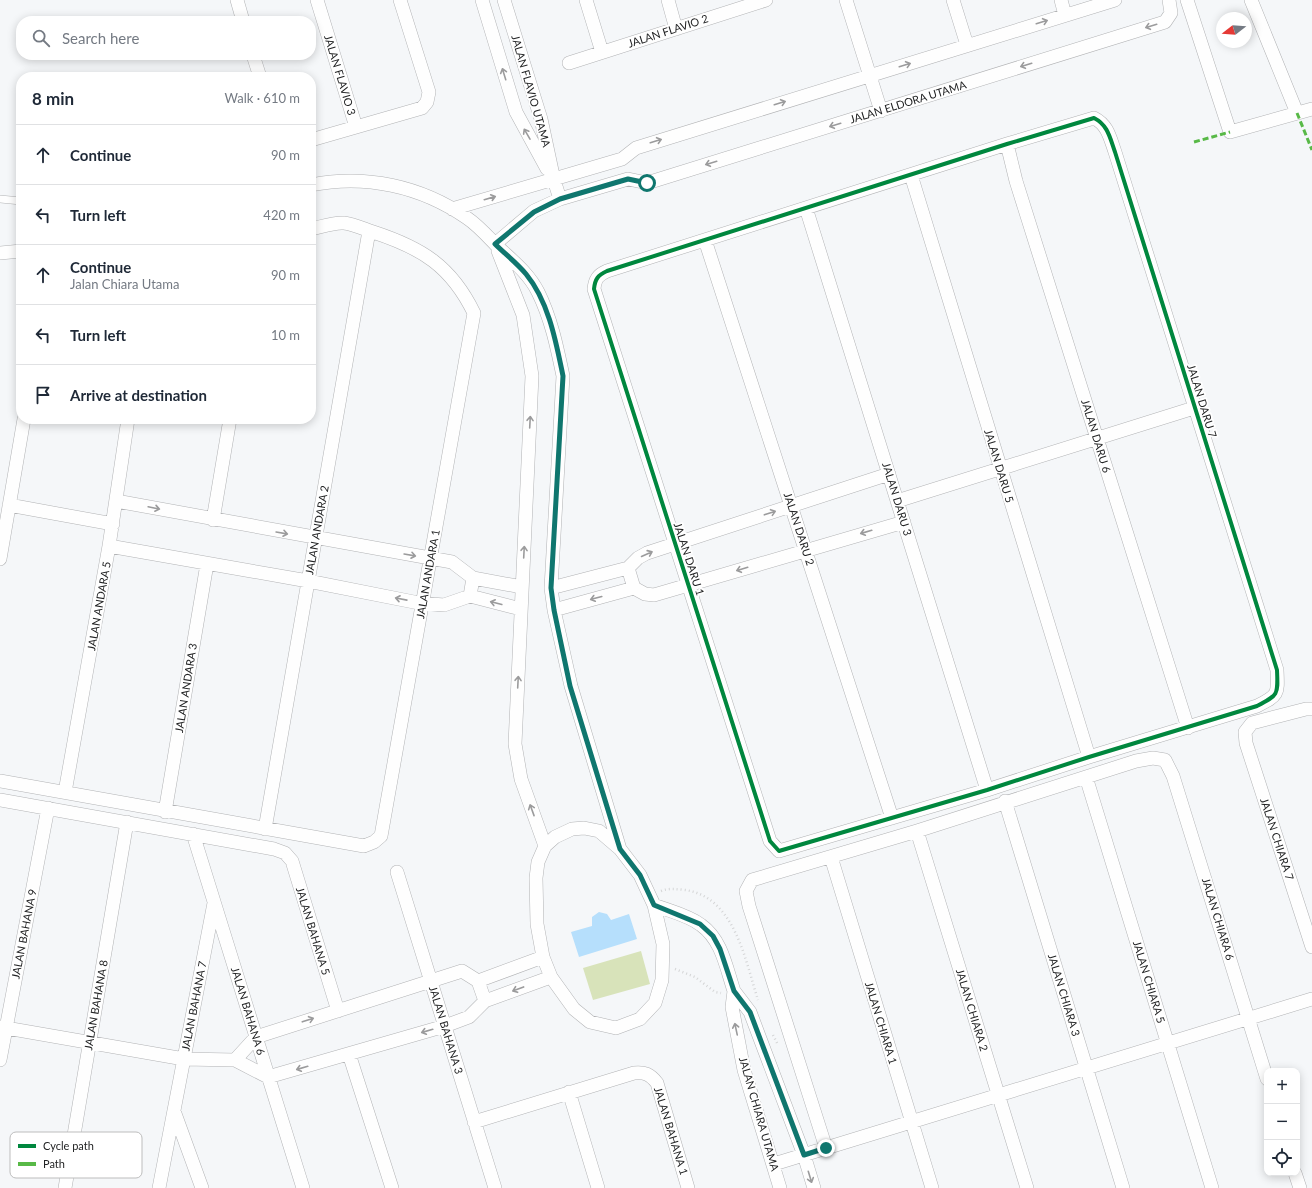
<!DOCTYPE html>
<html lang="en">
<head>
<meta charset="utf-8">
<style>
  :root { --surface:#fff; --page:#f2f2f3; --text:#1f2937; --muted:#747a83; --line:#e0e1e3 }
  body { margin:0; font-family:Lato,sans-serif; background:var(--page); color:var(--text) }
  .controls { position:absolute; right:12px; bottom:12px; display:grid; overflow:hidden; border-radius:8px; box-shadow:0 2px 10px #0003 }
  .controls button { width:36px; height:36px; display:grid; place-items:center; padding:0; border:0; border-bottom:1px solid var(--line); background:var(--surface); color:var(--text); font:20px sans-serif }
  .compass { position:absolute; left:1216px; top:12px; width:36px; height:36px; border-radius:50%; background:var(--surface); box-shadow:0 2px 10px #0003; rotate:253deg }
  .stop { position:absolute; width:12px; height:12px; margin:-9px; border:3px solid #0f766e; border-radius:50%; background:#fff }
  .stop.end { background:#0f766e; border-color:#fff; box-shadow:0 1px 4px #0008 }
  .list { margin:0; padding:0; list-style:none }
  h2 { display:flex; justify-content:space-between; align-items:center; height:52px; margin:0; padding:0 16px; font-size:17px }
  h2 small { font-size:13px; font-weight:400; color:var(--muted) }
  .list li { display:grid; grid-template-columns:26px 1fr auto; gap:12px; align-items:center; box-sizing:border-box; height:60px; padding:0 16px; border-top:1px solid var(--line) }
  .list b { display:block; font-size:15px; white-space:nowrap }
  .list p { margin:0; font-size:13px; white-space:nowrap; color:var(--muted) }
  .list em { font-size:13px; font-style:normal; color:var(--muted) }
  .icon { flex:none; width:22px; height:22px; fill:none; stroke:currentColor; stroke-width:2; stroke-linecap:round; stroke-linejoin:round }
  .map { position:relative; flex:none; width:1312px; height:1188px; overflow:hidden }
  .search { position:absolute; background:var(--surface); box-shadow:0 2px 10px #0003; left:16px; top:16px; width:300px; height:44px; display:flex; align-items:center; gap:10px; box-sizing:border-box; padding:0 14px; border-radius:16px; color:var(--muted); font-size:15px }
  .panel { position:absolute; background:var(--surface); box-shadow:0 2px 10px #0003; left:16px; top:72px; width:300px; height:352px; border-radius:16px }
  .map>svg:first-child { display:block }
</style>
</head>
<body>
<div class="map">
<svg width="1312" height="1188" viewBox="0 0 1312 1188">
  <rect width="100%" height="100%" fill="#f5f7f9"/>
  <!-- green -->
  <path fill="#d8e3ba" d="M641,951L650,984L593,1000L583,968Z"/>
  <!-- water -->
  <path fill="#b6dffc" d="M599,912L607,914L611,920L629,914L637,939L579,957L571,932L592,926V917Z"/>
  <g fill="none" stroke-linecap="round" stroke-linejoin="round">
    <defs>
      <path id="lane" d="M0,199L21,201"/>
      <path id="street" d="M237,0L243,21
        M317,0L356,127
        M482,0L516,112L547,169
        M504,0L541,119L554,180L560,199
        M586,0L602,52
        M668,0L676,29
        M846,0L881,111
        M953,0L967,45
        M1061,0L1065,15
        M1187,0L1230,132L1312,109
        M1251,0L1297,113
        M253,55L260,77
        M569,63L766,0
        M1094,118C1108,125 1110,138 1115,152L1277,670C1278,694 1279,695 1257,706L1089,757L987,790L779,851L770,841L594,289C595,279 598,275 607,271L1007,144Z
        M311,140L422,108L427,102L429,92L400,0
        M1007,144L1016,181L1188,728
        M911,175L1089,757
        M311,185C365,174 421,186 467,218C479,226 489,238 500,249C514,262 529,274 538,292C551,318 557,347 563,376L551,588L554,610L571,686L620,849L640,875L654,905L663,944L662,980L655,1003L640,1019L616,1028L590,1022L574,1009L551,977L543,957L537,924L536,878L538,862L545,846L555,837L572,829L584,828L599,831L620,849
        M806,208L987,790
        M452,209L622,159L636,148L1115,0
        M705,240L892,818
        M495,244L534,211L560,199L628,179L647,183L1165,22L1171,13L1169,0
        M498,251L523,315L532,376L515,744L521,779L545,846
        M0,253L21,251
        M889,474L647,553L638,558L628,568L634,588L645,594L654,595L904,522
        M897,501L1194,408
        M9,505L113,524
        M213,520L230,419
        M109,546L308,581L419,603L444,605L470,596L473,578L452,562L116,501
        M0,559L24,419
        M473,578L522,587
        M551,588L628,568
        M470,596L521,609
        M554,610L634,588
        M1312,709H1306L1252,723L1245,732L1246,743L1312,947
        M1086,777L1212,1188
        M0,781L364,846L374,842L381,836L474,313C451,266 422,248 373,232C364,229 353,224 344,223C334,222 321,227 311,229
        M65,792L109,546L128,419
        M0,800L274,849L285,853L292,861L338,1011
        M1005,801L1123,1188
        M165,812L207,564
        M265,829L369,231
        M917,831L1027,1188
        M193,834L303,1188
        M831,857L932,1188
        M397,872L495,1188
        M654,905C669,911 688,915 701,925C722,940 726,967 734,991
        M478,981L543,957
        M485,1001L478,981L462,971L256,1037L235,1060L268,1077L445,1026L469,1017L485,1001L551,977
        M0,1027L184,1059L235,1060
        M349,1054L392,1188
        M0,1060L48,808
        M569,1092L598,1188
        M174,1111L202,1188
        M474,1122L634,1073C645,1072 650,1074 657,1083L688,1188
        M826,1148L749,906L746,891L752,880L917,831L1136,761L1153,758L1165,760L1173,776L1267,1079
        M774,1164L1312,999
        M1295,1173L1300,1188
        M65,1188L127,822
        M159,1188L214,903
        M780,1188L744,1070L732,1007L734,991L750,1012L804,1155L814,1188"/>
    </defs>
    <!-- lane casing -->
    <use href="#lane" stroke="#b2b3b5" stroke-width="8"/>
    <!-- street casing -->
    <use href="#street" stroke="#b2b3b5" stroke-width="14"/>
    <!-- path -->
    <path stroke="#d4d5d6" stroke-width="2.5" stroke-dasharray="1 3" stroke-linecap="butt" d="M661,891C669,888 676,889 685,890C735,897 745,960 758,1000
      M675,969L695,977L715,992L721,993
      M773,1035L778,1045"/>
    <!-- lane -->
    <use href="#lane" stroke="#fefefe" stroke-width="7"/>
    <!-- street -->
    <use href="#street" stroke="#fefefe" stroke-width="13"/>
    <!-- quiet -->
    <path stroke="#58b947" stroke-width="3" stroke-dasharray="6 3" stroke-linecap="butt" d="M1297,113L1312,150
      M1194,142L1230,132"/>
    <defs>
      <path id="cycleway" d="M1094,118C1108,125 1110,138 1115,152L1277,670C1278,694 1279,695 1257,706L1089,757L987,790L779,851L770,841L594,289C595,279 598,275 607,271L1007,144Z"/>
    </defs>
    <!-- cycleway casing -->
    <use href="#cycleway" stroke="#fff" stroke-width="6"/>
    <!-- cycleway -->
    <use href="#cycleway" stroke="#00873e" stroke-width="4"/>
  </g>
  <!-- one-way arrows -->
  <defs><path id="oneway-shaft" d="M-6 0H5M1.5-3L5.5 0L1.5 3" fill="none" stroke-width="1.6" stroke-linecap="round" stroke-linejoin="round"/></defs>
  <g stroke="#9b9b9c">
    <use href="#oneway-shaft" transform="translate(1042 22) rotate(-17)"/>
    <use href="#oneway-shaft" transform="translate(1151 26) rotate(163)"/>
    <use href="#oneway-shaft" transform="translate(905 65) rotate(-17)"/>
    <use href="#oneway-shaft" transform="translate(1026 65) rotate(163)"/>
    <use href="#oneway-shaft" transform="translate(504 74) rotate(-107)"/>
    <use href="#oneway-shaft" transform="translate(780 103) rotate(-17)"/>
    <use href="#oneway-shaft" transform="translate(835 125) rotate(163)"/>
    <use href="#oneway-shaft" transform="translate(527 134) rotate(-120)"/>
    <use href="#oneway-shaft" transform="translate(656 141) rotate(-17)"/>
    <use href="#oneway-shaft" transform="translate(711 163) rotate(163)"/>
    <use href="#oneway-shaft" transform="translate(490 198) rotate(-16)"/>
    <use href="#oneway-shaft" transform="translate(530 422) rotate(-87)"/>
    <use href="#oneway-shaft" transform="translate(154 508) rotate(12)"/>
    <use href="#oneway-shaft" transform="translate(770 513) rotate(-18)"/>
    <use href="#oneway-shaft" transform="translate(866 532) rotate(164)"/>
    <use href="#oneway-shaft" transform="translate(282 533) rotate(10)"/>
    <use href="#oneway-shaft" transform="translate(524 552) rotate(-87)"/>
    <use href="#oneway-shaft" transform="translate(647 554) rotate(-24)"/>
    <use href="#oneway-shaft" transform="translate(410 555) rotate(10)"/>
    <use href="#oneway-shaft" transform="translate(742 569) rotate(163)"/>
    <use href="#oneway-shaft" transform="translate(596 598) rotate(165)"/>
    <use href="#oneway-shaft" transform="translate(401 599) rotate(-169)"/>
    <use href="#oneway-shaft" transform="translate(496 603) rotate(-166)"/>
    <use href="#oneway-shaft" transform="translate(518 682) rotate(-87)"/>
    <use href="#oneway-shaft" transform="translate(532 810) rotate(-110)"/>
    <use href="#oneway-shaft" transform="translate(518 989) rotate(160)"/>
    <use href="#oneway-shaft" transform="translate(308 1020) rotate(-18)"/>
    <use href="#oneway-shaft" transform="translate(736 1029) rotate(-102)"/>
    <use href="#oneway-shaft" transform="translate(427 1031) rotate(164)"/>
    <use href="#oneway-shaft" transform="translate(302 1068) rotate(164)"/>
    <use href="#oneway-shaft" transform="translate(810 1177) rotate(73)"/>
  </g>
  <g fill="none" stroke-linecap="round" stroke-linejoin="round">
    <!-- route -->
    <path stroke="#0f766e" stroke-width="5" d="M647,183L628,179L560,199L534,212L495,244C505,254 517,263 526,274C549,302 556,342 563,376L551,588L554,610L570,686L620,849L640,875L654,905L700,924L713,936L720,949L734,991L750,1012L804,1155L826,1148"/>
  </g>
  <g text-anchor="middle" stroke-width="3.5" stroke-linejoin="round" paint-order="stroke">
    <!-- street labels -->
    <g font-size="11" fill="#222324" stroke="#fff">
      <text transform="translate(668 31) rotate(-18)" y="4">JALAN FLAVIO 2</text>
      <text transform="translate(340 75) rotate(73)" y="4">JALAN FLAVIO 3</text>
      <text transform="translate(531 91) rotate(74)" y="4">JALAN FLAVIO UTAMA</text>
      <text transform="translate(908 102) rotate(-17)" y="4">JALAN ELDORA UTAMA</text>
      <text transform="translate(1202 401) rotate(73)" y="4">JALAN DARU 7</text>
      <text transform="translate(1096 436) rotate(73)" y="4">JALAN DARU 6</text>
      <text transform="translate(999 466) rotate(73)" y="4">JALAN DARU 5</text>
      <text transform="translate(897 499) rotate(73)" y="4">JALAN DARU 3</text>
      <text transform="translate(799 529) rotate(72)" y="4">JALAN DARU 2</text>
      <text transform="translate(317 530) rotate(-80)" y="4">JALAN ANDARA 2</text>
      <text transform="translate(689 559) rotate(72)" y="4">JALAN DARU 1</text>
      <text transform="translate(428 574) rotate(-80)" y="4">JALAN ANDARA 1</text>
      <text transform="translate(99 606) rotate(-80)" y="4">JALAN ANDARA 5</text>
      <text transform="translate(186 688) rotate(-81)" y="4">JALAN ANDARA 3</text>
      <text transform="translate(1277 839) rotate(72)" y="4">JALAN CHIARA 7</text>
      <text transform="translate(1218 919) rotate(73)" y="4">JALAN CHIARA 6</text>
      <text transform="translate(313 931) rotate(73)" y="4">JALAN BAHANA 5</text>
      <text transform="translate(24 934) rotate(-79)" y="4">JALAN BAHANA 9</text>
      <text transform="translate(1149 982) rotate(73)" y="4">JALAN CHIARA 5</text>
      <text transform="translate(1064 995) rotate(73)" y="4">JALAN CHIARA 3</text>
      <text transform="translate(96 1005) rotate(-80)" y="4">JALAN BAHANA 8</text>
      <text transform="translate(194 1006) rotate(-79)" y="4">JALAN BAHANA 7</text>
      <text transform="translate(972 1010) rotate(73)" y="4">JALAN CHIARA 2</text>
      <text transform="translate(248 1011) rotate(73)" y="4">JALAN BAHANA 6</text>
      <text transform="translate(881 1023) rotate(73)" y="4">JALAN CHIARA 1</text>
      <text transform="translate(446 1030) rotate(73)" y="4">JALAN BAHANA 3</text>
      <text transform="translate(759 1114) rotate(74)" y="4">JALAN CHIARA UTAMA</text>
      <text transform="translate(671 1131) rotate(73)" y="4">JALAN BAHANA 1</text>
    </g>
  </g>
  <!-- legend -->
  <rect x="10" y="1132" width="132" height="46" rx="6" fill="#fff" stroke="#bdbdbd" stroke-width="1"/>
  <rect x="18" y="1144" width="18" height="4" fill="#00873e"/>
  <rect x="18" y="1162" width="18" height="4" fill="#58b947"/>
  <g font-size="11" fill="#222324">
    <text x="43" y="1150">Cycle path</text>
    <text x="43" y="1168">Path</text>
  </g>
</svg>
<div class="controls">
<button>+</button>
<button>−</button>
<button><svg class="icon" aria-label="locate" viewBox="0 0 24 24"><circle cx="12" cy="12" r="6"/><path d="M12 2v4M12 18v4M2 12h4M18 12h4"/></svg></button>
</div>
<svg class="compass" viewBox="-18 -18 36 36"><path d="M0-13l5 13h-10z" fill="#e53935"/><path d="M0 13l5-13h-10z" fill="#747a83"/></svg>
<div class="stop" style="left:647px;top:183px"></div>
<div class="stop end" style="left:826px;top:1148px"></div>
<div class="search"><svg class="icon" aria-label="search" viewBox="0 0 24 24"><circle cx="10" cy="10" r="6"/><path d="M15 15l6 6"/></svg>Search here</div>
<section class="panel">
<h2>8 min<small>Walk · 610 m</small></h2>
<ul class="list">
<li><svg class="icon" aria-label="ahead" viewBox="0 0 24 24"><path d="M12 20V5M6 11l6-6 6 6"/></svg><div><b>Continue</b></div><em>90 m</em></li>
<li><svg class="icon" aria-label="left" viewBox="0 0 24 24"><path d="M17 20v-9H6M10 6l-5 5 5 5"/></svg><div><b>Turn left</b></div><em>420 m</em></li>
<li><svg class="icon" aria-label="ahead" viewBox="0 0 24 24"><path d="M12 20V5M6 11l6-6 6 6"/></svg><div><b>Continue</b><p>Jalan Chiara Utama</p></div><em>90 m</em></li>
<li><svg class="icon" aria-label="left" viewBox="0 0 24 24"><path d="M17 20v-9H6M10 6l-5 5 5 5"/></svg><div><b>Turn left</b></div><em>10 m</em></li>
<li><svg class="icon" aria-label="arrive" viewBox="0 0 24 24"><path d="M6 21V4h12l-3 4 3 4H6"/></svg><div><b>Arrive at destination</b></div></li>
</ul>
</section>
</div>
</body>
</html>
